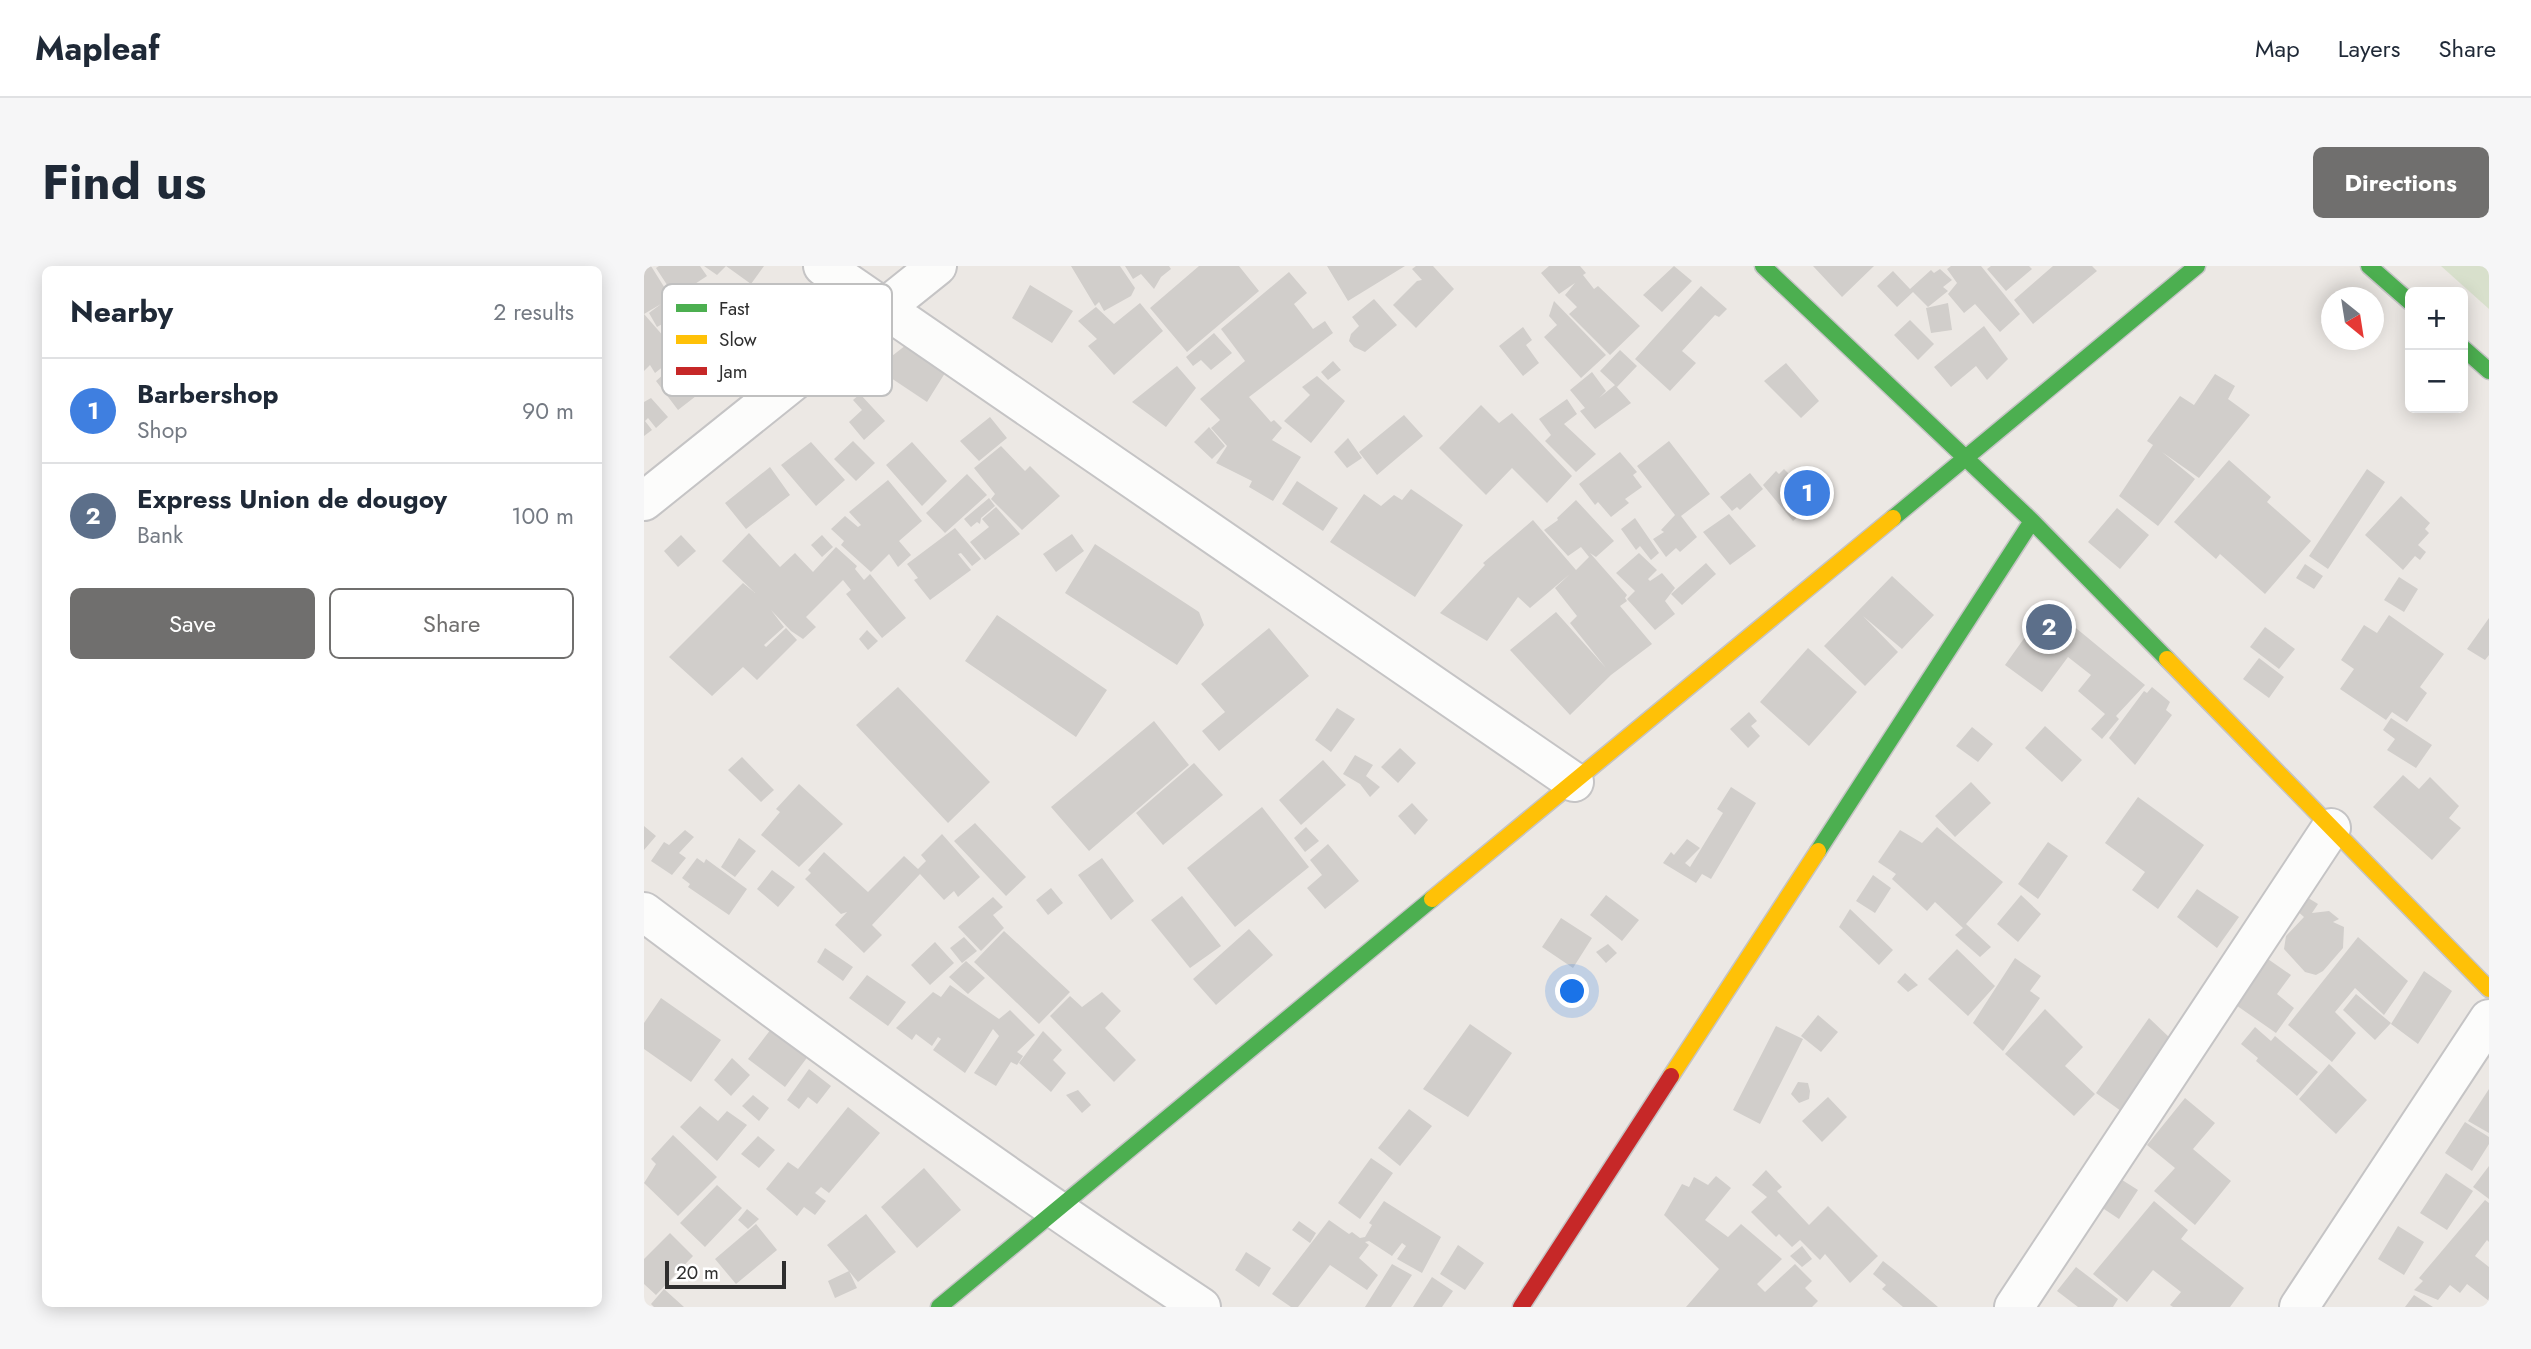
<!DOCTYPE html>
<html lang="en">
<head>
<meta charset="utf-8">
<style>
  :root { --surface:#fff; --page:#f6f6f7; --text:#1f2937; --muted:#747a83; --line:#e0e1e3; --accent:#706f6e }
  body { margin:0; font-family:Jost,sans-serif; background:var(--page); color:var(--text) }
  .controls { position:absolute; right:21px; top:21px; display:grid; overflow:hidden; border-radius:10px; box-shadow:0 4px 18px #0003 }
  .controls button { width:63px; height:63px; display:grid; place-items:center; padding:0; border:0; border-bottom:2px solid var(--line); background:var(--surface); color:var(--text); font:35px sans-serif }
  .compass { position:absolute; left:1677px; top:21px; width:63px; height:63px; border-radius:50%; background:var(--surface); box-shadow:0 4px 18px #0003; rotate:150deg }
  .scale { position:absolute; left:21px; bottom:18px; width:121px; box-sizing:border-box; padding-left:7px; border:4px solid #2e2e2e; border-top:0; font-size:19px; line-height:24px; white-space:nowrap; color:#2e2e2e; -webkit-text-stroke:5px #fff; paint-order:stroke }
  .you { position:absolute; left:929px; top:726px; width:24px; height:24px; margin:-18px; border:5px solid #fff; border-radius:50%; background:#1a73e8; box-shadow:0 0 0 10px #1a73e833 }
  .badge { display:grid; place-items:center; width:46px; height:46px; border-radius:50%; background:var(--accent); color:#fff; font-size:23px; font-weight:700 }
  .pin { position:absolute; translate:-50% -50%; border:4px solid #fff; box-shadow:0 2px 7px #0006 }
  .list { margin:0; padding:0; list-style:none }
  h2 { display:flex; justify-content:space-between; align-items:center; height:91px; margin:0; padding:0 28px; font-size:30px }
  h2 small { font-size:23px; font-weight:400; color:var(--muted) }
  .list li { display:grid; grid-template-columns:46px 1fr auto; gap:21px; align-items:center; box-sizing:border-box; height:105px; padding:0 28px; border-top:2px solid var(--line) }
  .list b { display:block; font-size:26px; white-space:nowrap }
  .list p { margin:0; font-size:23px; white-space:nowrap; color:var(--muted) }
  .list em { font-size:23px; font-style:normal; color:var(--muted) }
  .actions { display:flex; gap:14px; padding:21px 28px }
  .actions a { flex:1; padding:16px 0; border:2px solid var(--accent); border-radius:10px; text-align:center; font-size:24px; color:var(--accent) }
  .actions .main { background:var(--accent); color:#fff }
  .map { position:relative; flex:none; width:1845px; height:1041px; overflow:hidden; border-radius:10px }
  header { display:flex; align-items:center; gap:42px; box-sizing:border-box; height:98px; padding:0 35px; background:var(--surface); border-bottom:2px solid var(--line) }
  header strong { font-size:33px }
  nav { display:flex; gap:38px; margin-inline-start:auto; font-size:24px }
  .intro { display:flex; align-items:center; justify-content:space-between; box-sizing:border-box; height:168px; padding:0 42px }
  h1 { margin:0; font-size:49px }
  .button { padding:18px 32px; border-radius:10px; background:var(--accent); color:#fff; font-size:24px; font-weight:700 }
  main { display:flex; gap:42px; padding:0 42px }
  aside { flex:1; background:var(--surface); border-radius:10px; box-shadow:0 4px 18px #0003 }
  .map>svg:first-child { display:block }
</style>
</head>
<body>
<header>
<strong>Mapleaf</strong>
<nav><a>Map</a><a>Layers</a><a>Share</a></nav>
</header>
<div class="intro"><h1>Find us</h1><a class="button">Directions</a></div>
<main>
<aside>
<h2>Nearby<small>2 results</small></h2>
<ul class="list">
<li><span class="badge" style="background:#3f7fe0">1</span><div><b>Barbershop</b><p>Shop</p></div><em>90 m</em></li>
<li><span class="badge" style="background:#5c6f8a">2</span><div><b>Express Union de dougoy</b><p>Bank</p></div><em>100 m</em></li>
</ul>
<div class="actions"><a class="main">Save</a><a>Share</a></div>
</aside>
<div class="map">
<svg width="1845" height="1041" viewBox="0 0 1845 1041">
  <rect width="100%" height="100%" fill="#ece8e4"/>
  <!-- cemetery -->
  <path fill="#d8e0cc" d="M1797,0H1845V43Z"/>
  <!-- building -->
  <path fill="#d1cecb" d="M0,0H7L27,32L19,37L31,51L13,61L5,47L17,38L0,48Z
    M15,0H56L63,10L31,31L12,2Z
    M60,0H120L107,18L82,0L73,9Z
    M427,0H476L491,22L487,30L460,45L455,36L451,40Z
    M481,0H525L527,3L517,11L510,23L497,8L489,13Z
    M555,0H595L615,25L543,86L506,42Z
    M683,0H761L704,35Z
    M772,0H789L810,23L772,62L749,39L773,15L778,14L768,3Z
    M905,0H936L942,7L939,9L950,23L954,20L996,60L966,89L925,48L933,41L921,29L931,17L915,28L897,7Z
    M1030,0L1048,15L1018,46L999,29Z
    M1169,0H1230L1198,31Z
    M1307,0H1337L1376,48L1356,66L1331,38L1320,47L1304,28L1313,17L1303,3Z
    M1347,0H1385L1388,3L1362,25L1343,3Z
    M1409,0H1448L1453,5L1389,58L1370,34Z
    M1296,3L1308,14L1299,21L1304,25L1284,41L1269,26L1253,41L1233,20L1249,5L1266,23L1287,4L1290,7Z
    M645,6L663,27L650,38L669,63L681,55L689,67L605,131L627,156L630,154L638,162L628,174L657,191L629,235L605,221L608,215L572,197L583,180L567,162L576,154L556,133L601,95L577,63Z
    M60,17L104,83L59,118L25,67L46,54L33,35Z
    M386,19L429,45L408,77L368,52Z
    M1057,20L1083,43L1075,51L1071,49L1038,85L1052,97L1026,125L991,93Z
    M730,33L753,59L721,86L710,81L705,75L707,68L715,60L708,51Z
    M910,35L962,89L937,112L900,71L913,59L905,50Z
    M496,37L519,65L470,109L444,80L453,73L434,55L452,41L470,58Z
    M1304,37L1308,64L1287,67L1282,42Z
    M0,48L35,88L11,107L6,99L0,105Z
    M1266,54L1290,78L1274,94L1250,69Z
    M1340,60L1364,93L1343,114L1332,100L1307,121L1290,101Z
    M879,61L888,74L882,79L895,97L879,110L855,80Z
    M570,67L588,87L567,104L557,94L549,100L542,91Z
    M262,79L301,107L283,136L244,110L232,124L220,112Z
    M976,84L993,100L973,121L956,105Z
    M38,92L61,123L34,144L12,115Z
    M689,95L697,104L684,114L677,106Z
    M1142,97L1175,135L1157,152L1120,115Z
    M533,100L552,122L522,161L488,136Z
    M948,106L962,125L955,132L971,119L987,137L951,163L936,145L941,142L926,124Z
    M1571,108L1591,120L1584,133L1606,149L1555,212L1518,186L1551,213L1514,260L1475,230L1509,179L1503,175L1536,130L1550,139Z
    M673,110L701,135L667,177L640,155L666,129L658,121Z
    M216,128L241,155L220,174L205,156L218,144L209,134Z
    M7,132L24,151L12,162L4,152L1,155L8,164L0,170V136Z
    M923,133L933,148L920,158L952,188L932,206L901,175L907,169L895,153Z
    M837,139L855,157L868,147L928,210L903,237L868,202L842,229L795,182Z
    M760,149L779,170L733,209L715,186Z
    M346,151L363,172L335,195L316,175Z
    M565,161L581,180L568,193L550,176Z
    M704,172L718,192L703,202L690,186Z
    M209,175L231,197L212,215L190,193Z
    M1025,175L1066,228L1037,250L1053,271L1036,286L1032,282L1022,291L1009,273L1020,266L1017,264L1031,249L993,200Z
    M167,176L201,214L172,240L137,199Z
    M268,176L303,215L278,240L242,199Z
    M357,180L381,205L386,200L416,230L378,264L347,233L351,228L330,202Z
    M976,186L993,206L989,209L998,221L981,233L985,237L967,251L954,236L951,239L935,218Z
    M1585,194L1627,231L1623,236L1667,275L1621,328L1576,288L1572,293L1530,256Z
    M126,201L146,229L102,263L81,237Z
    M1140,203L1149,212L1142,220L1163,243L1149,255L1119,219L1132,205L1135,208Z
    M1723,203L1741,216L1684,303L1665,290Z
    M1163,206L1178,226L1162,238L1146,219Z
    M1106,207L1119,223L1096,244L1093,241L1088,245L1076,231Z
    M323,208L343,229L301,267L282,247Z
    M244,214L278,255L255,275L267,289L254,301L245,288L227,306L197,279L200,275L187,263L201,250L214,261L217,259L205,246Z
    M653,215L694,242L679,265L638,238Z
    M767,223L819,259L771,331L686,276L720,228L737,240L750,229L758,234Z
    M1757,230L1786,257L1781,263L1785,267L1774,279L1782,286L1776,294L1771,290L1759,304L1721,269Z
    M345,232L351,240L337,252L336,258L333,256L327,261L320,253Z
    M932,234L970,275L952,291L946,287L983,329L981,332L983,335L976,340L1008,378L967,409L926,449L866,384L912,346L962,402L926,357L933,350L911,322L926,308L886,342L874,331L843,375L796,347L841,299L839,297L889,254L932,304L945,291L937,281L924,290L900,264L914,254L913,252Z
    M352,241L376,268L341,294L326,276L345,261L338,253Z
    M1473,242L1505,269L1476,303L1444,276Z
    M1085,248L1112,280L1086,299L1059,266Z
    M991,252L1015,287L1007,294L996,280L992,284L977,263Z
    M311,262L337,293L328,300L317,287L314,288L327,304L286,334L270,314L274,312L263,298Z
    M105,267L136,301L151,287L169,306L192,281L213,300L211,303L220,314L226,308L262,352L238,372L202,328L207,324L199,314L162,351L172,361L159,373L147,365L127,344L140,361L120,379L122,381L142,362L153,374L113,414L99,401L68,430L25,391L99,317L111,327L78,295Z
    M428,268L440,285L412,306L399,288Z
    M37,269L52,285L34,301L20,285Z
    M178,269L189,281L178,291L167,279Z
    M451,278L555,346L560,359L533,399L421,327Z
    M995,287L1013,304L1004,313L1006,315L1018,307L1031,322L1021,335L1031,348L1011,364L983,333L991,325L972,307Z
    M1062,297L1072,308L1038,339L1027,328Z
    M1661,298L1679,310L1670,323L1652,312Z
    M1248,310L1290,349L1258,383L1219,350L1254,386L1221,420L1180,380Z
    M1755,311L1774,323L1760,346L1740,334Z
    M1404,339L1501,419L1472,450L1475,453L1458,473L1447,463L1461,448L1434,425L1447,409L1424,391L1398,426L1361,399Z
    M353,349L463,424L432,471L321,395Z
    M1745,349L1800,388L1776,421L1783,427L1763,456L1748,446L1742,454L1696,423L1710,403L1697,394L1720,359L1733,367Z
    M1845,352V389L1841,394L1823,383Z
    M1621,361L1651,383L1635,403L1606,381Z
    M625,362L665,410L575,485L558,465L581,446L557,418Z
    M223,364L234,375L224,384L215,373Z
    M1164,382L1213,426L1165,480L1116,436Z
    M1615,392L1640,411L1625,432L1599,413Z
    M254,421L346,516L304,557L212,459Z
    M1508,421L1526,436L1522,444L1528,449L1491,499L1465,472L1500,425L1503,427Z
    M693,442L711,453L687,486L671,474Z
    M1105,446L1113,455L1107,460L1116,470L1104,482L1086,463Z
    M1747,452L1788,479L1772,502L1743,484L1751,473L1739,464Z
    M510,455L545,499L445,585L407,541Z
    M1401,460L1438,494L1418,516L1381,482Z
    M1328,461L1349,478L1334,496L1312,480Z
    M756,482L772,497L754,517L737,501Z
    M711,489L729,499L722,510L736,521L726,531L716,518L699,508Z
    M98,491L130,524L117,536L84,504Z
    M679,494L702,519L657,559L635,534Z
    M550,497L579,529L519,579L492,547Z
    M1759,509L1775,523L1786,511L1815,540L1805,552L1817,562L1788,594L1729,541Z
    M1327,516L1347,537L1311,571L1291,550Z
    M155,518L199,558L155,601L117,569L136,546L132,543Z
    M1087,521L1112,537L1067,613L1058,608L1052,617L1019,597L1027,586L1030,589L1043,573L1056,582L1041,597L1046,601L1079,547L1073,543Z
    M1494,531L1560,579L1514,643L1488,624L1501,606L1461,577Z
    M768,537L784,554L771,569L754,550Z
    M618,541L665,601L591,661L543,602Z
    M331,557L382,611L362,630L310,575Z
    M0,560L12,570L0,584Z
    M662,561L675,575L661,586L650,572Z
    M1293,561L1359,616L1322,658L1347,681L1336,691L1311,669L1319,662L1291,636L1283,645L1248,613L1252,608L1234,596L1256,564L1278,577Z
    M41,564L50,571L35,587L42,592L28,609L7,595L20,576L25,579Z
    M298,568L336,611L314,631L310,625L300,634L276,608L228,659L238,669L220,687L191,659L203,646L197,648L161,613L167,607L164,604L180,586L224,626L260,590L274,603L282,595L277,589Z
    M95,572L112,585L91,611L77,601Z
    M1404,576L1424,590L1394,633L1374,618Z
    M684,578L715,615L681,643L663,622L678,609L666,594Z
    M53,592L60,597L62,593L103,623L85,649L44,621L46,618L38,612Z
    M458,592L490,635L467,654L434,609Z
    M128,604L151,621L134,641L113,623Z
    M1229,609L1247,622L1231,647L1212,635Z
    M407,622L419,637L404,649L392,634Z
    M1553,623L1595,651L1573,682L1533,651Z
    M962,629L995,654L978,675L946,649Z
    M1377,629L1397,648L1374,676L1353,658Z
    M538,630L577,680L546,702L507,654Z
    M1661,630L1674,638L1668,647L1685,645L1695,653L1689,656L1700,661L1699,682L1679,705L1672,709L1661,706L1640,683L1642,670L1660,651L1652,644Z
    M349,631L359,641L349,649L360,662L337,685L314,661Z
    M1206,643L1249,684L1235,699L1195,661Z
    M917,652L948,672L929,702L898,681Z
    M605,663L629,689L572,739L549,713Z
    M360,665L426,726L395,758L330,696Z
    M320,671L333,685L318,697L306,682Z
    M1714,671L1764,715L1740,749L1711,722L1691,746L1712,767L1688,796L1644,759Z
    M291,676L310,697L286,719L267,699Z
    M964,678L973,687L962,697L952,686Z
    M181,682L209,701L199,715L173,696Z
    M1313,683L1351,720L1324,750L1284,713Z
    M1621,691L1647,709L1633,728L1650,742L1632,767L1589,737Z
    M1371,692L1397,710L1386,725L1396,732L1359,785L1329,757Z
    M322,695L341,712L324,728L305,711Z
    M1780,705L1808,725L1774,778L1747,758Z
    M1261,707L1274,719L1264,726L1253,716Z
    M223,709L262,736L244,760L205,732Z
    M306,719L355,753L366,744L391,769L373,786L379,790L373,799L367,796L352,820L330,807L355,770L349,763L321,807L289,784L297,773L294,771L288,780L272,768L268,774L252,762L289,726L297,731Z
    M458,726L477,745L461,762L492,794L470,816L406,750L426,730L438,741Z
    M1712,728L1747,757L1731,774L1699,744Z
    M17,732L77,774L47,816L0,783V757Z
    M1401,743L1439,781L1421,800L1451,828L1430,850L1361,788Z
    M1174,749L1194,766L1177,786L1157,770Z
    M1505,752L1526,772L1477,845L1452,827Z
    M134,754L171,781L141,821L104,793Z
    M826,758L868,787L824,851L779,823Z
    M1132,760L1159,773L1116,858L1089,844Z
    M1611,761L1627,775L1631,770L1674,806L1653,830L1612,795L1614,792L1597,778Z
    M399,765L418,784L409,794L422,807L407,826L375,797Z
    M88,792L106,809L87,830L70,814Z
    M1685,798L1723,834L1692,868L1655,833Z
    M165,803L187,820L173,838L164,831L155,843L143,834Z
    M1154,816L1164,817L1166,825L1165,833L1155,837L1147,828Z
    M1845,823V867L1824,855Z
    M434,824L447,839L438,847L422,829Z
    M109,829L125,842L115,855L98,840Z
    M1184,831L1203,851L1178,876L1158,855Z
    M1541,832L1571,857L1549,883L1587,915L1551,959L1510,925L1531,902L1503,879Z
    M56,840L74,855L83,845L103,859L73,895L36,861Z
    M204,841L236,867L185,927L177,921L171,927L182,935L171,949L160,941L153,950L122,923L144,896L154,903Z
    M765,843L788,860L756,900L734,882Z
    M1821,856L1845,871V878L1828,905L1801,887Z
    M29,869L73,911L34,950L0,917L12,898L7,893Z
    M114,870L131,884L115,902L97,888Z
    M727,892L749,907L716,953L694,937Z
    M1845,900V933L1829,921Z
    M280,902L317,944L273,982L237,941Z
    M1122,904L1138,921L1133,925L1165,959L1184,940L1234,990L1206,1017L1181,988L1176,994L1156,974L1148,981L1135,968L1132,971L1107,946L1123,931L1108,919Z
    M1802,907L1829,925L1803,964L1776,947Z
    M1072,910L1087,922L1061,954L1084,971L1097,958L1138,993L1113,1018L1121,1026L1151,998L1168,1015L1161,1022L1174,1035L1168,1041H1042L1075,1003L1020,949L1038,918L1045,921L1050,911L1064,919Z
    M1475,912L1494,924L1475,953L1457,941Z
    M73,919L98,942L61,981L36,957Z
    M1841,934L1845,937V976L1843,974L1831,990L1845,1001V1035L1823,1018L1816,1027L1806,1019L1794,1034L1770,1024L1779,1015L1775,1012Z
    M740,935L797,971L778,1007L753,993L762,980L758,977L748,990L725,975L721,976L725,979L715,992L734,1009L723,1024L686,999L654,1041H647L628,1028L685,954L705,968L708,966L716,972L721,971L728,959L725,957Z
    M1510,935L1544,964L1537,973L1600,1022L1586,1041H1529L1526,1039L1537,1026L1509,1004L1483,1036L1449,1008Z
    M103,943L115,953L104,963L94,954Z
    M222,948L252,986L214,1016L183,979Z
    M655,955L672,967L666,977L648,964Z
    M112,958L133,984L92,1018L71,993Z
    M1754,960L1780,976L1760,1009L1734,993Z
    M26,967L49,990L12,1029L0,1018V993Z
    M814,979L840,997L821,1024L796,1008Z
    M1158,980L1168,993L1158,1001L1146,990Z
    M602,986L627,1002L615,1021L591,1004Z
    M1239,995L1253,1006L1294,1041H1259L1238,1023L1242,1019L1229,1008Z
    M748,998L768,1009L747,1041H721Z
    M1432,1001L1474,1033L1469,1041H1434L1413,1025Z
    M205,1005L213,1022L191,1032L184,1015Z
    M788,1011L809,1025L798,1041H769Z
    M20,1023L40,1041H10L7,1038Z
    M1770,1029L1789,1041H1761Z"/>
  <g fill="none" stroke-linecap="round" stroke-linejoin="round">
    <defs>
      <path id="street" d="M179,0L930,516
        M0,235L293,0
        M0,646C182,783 367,916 557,1041
        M1370,1041L1687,562
        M1655,1041L1845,753"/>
      <path id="fast" d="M1119,0L1388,255L1523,393
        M1725,0L1766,36
        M1819,82L1845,105
        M1249,252L1553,0
        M1174,585L1388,255
        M295,1041L788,633"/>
      <path id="slow" d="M1523,393L1845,723
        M788,633L1249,252
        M1027,810L1174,585"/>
      <path id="jam" d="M877,1041L1027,810"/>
    </defs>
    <!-- street casing -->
    <use href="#street" stroke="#c5c4c5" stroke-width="42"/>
    <!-- fast casing -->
    <use href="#fast" stroke="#c5c4c5" stroke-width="19"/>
    <!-- slow casing -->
    <use href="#slow" stroke="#c5c4c5" stroke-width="19"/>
    <!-- jam casing -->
    <use href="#jam" stroke="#c5c4c5" stroke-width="19"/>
    <!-- street -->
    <use href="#street" stroke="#fcfcfb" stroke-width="38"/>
    <!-- fast -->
    <use href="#fast" stroke="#4caf50" stroke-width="16"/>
    <!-- slow -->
    <use href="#slow" stroke="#ffc107" stroke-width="16"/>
    <!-- jam -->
    <use href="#jam" stroke="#c62828" stroke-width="16"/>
  </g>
  <!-- legend -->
  <rect x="18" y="18" width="230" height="112" rx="10" fill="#fff" stroke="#c0c0c0" stroke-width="2"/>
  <rect x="32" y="38" width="31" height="8" fill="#4caf50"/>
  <rect x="32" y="69" width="31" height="9" fill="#ffc107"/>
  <rect x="32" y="101" width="31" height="8" fill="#c62828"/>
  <g font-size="19" fill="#2e2e2e">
    <text x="75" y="49">Fast</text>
    <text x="75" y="80">Slow</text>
    <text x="75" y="112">Jam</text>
  </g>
</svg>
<div class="controls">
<button>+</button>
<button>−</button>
</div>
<svg class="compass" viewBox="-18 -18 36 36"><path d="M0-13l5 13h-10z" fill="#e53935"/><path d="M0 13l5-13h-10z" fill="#747a83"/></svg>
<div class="scale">20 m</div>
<div class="you"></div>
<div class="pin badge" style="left:1163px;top:227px;background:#3f7fe0">1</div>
<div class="pin badge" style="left:1405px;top:361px;background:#5c6f8a">2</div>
</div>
</main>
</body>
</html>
